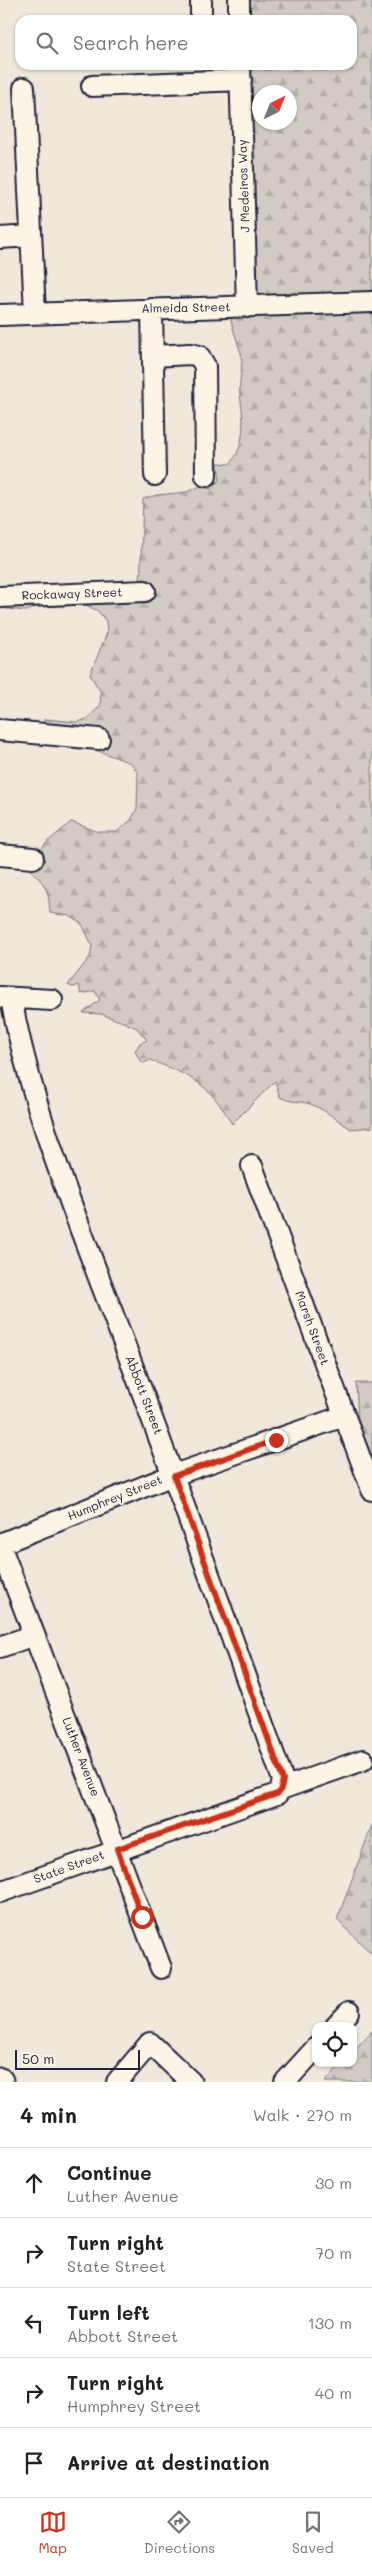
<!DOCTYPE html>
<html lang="en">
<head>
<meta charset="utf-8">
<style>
  :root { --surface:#fff; --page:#f2f2f2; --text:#222; --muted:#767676; --line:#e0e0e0; --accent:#c8321e }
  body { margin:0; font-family:Mali,sans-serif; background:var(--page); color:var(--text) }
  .controls { position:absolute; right:15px; bottom:15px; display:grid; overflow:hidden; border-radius:10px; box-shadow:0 1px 4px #0004 }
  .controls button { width:45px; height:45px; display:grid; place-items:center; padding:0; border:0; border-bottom:1px solid var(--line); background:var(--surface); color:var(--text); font:25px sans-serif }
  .compass { position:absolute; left:252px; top:85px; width:45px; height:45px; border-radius:50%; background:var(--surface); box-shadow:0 1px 4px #0004; rotate:43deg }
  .scale { position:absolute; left:15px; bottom:12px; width:125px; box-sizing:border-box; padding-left:5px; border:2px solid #22223b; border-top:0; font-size:14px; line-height:18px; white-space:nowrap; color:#22223b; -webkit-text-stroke:4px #fcf5e5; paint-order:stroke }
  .stop { position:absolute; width:15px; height:15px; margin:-11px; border:4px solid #c8321e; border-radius:50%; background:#fff }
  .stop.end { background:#c8321e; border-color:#fff; box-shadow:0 1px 5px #0008 }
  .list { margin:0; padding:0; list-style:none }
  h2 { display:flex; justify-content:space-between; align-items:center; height:65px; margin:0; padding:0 20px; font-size:21px }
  h2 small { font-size:16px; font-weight:400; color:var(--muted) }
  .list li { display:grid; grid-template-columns:32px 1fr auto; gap:15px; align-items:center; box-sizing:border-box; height:70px; padding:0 20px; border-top:1px solid var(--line) }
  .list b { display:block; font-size:19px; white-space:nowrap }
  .list p { margin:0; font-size:16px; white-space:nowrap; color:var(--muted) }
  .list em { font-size:16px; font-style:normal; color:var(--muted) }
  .icon { flex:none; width:28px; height:28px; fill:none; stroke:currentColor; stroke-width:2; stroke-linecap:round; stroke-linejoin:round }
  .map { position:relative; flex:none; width:372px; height:2082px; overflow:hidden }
  .search { position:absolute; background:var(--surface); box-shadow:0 1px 4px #0004; left:15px; right:15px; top:15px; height:55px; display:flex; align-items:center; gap:12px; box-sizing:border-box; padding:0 18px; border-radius:15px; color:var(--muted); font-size:19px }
  .sheet { height:415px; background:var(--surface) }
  nav { display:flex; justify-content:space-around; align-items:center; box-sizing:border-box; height:70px; border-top:1px solid var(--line); background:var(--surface); font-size:14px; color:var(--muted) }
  nav a { display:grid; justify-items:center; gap:2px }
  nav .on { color:var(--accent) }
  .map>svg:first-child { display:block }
</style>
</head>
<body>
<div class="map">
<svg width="372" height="2082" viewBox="0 0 372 2082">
  <defs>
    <pattern id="forest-firs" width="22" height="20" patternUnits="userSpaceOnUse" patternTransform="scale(1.25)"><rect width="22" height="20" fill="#d1cbc3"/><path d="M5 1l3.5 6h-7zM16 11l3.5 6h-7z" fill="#b3aea8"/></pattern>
  </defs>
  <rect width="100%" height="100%" fill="#efe8db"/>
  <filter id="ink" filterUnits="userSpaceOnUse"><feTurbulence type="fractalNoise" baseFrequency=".02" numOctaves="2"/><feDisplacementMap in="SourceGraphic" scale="10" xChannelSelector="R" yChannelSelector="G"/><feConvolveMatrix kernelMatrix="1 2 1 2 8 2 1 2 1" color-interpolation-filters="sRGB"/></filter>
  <g filter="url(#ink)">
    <!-- forest -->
    <path fill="url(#forest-firs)" stroke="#7a767f" fill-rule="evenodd" d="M240,0H372V1127L351,1129C340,1122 320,1106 307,1103C296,1101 289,1102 280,1097L275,1081L232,1124C208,1082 193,1077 150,1060L144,1063L140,1061L135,1051L140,1043L147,1040L137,1028L123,1022L101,1014L83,1013L100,1000L95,991L81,994L79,985L73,987L68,985L90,957L92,945L82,924L70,916L50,913C49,890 46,884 29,869L45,844L71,822L99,832H117L131,820L137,809L138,773L131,763L93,749L38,743L40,728L45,719L77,722L87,719L100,706L101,693L90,674L107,633L106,621L98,611L86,605L36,607L26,611L0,608V596L140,589L143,499L157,495L187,492L201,486L210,489C225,477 218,478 218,463L230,464C246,446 244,418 240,395C238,384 244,364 241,353C237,341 233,329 230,317L243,305L241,65H352V20H240ZM260,92H290V122H260Z
      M356,1383H372V1486L349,1419H358Z
      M372,1825V1954L337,1920Z
      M372,2031V2082H325L342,2063H353V2051Z"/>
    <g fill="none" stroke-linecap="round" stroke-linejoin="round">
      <defs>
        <path id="minor" d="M239,0V20
          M201,1V20
          M240,65L247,307
          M92,86L241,80
          M24,88L35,313
          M0,238L31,236
          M152,309L155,475
          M0,315L372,302
          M153,356L190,354L199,356L205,366L206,476
          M0,597L145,591
          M0,730L99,739
          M0,855L33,858
          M0,997L52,1000
          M11,998C33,1118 85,1239 128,1354C181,1495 232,1638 283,1780L281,1789
          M252,1166L372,1490
          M0,1544L168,1477L344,1416
          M0,1545L161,1968
          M0,1647L34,1635
          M0,1892L277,1794L281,1789L363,1760
          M336,2026L349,2012
          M117,2082L150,2043L191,2082
          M285,2082L316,2048"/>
        <path id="major" d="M0,2081V2082"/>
      </defs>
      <!-- minor casing -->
      <use href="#minor" stroke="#22223b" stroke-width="24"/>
      <!-- major casing -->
      <use href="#major" stroke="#22223b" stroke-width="29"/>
      <!-- minor -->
      <use href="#minor" stroke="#fcf5e5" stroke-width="20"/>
      <!-- major -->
      <use href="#major" stroke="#fcf5e5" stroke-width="25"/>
    </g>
  </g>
  <g fill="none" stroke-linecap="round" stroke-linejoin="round" filter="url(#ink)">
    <!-- route -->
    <path stroke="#c8321e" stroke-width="6" d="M142,1917L117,1849L277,1794L281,1789L283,1780L174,1476L276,1440"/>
  </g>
  <g text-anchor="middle" stroke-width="4" stroke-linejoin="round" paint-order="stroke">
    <!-- street labels -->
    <g font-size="12" fill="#22223b" stroke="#fcf5e5">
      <text transform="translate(244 186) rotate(-92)" y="4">J Medeiros Way</text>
      <text transform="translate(186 308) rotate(-1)" y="4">Almeida Street</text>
      <text transform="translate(72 594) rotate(-2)" y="4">Rockaway Street</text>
      <text transform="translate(312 1328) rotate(70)" y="4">Marsh Street</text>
      <text transform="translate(144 1395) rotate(69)" y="4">Abbott Street</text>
      <text transform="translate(115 1498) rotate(-22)" y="4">Humphrey Street</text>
      <text transform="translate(81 1757) rotate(69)" y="4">Luther Avenue</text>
      <text transform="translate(69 1867) rotate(-20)" y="4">State Street</text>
    </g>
  </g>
</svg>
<div class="controls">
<button><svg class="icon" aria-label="locate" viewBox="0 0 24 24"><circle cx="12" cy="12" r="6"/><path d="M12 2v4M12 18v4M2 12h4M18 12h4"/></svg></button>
</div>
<svg class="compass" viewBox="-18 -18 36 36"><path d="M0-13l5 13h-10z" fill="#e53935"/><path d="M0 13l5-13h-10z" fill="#767676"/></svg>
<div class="scale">50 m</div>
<div class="stop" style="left:142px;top:1917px"></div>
<div class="stop end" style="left:276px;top:1440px"></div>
<div class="search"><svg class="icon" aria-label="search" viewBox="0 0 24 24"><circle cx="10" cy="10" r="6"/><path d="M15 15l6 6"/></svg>Search here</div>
</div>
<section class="sheet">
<h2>4 min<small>Walk · 270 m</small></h2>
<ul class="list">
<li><svg class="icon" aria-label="ahead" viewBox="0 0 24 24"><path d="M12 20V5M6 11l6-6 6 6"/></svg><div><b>Continue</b><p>Luther Avenue</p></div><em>30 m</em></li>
<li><svg class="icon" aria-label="right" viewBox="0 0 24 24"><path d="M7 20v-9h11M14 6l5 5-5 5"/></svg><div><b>Turn right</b><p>State Street</p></div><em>70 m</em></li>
<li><svg class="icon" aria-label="left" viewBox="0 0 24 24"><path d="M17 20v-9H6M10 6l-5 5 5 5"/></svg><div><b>Turn left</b><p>Abbott Street</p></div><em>130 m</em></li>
<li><svg class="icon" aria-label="right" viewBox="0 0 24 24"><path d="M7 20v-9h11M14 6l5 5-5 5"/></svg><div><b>Turn right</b><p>Humphrey Street</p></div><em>40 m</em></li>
<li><svg class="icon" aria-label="arrive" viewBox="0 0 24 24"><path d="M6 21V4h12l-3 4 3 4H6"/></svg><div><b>Arrive at destination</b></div></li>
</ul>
</section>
<nav>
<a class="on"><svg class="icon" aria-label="map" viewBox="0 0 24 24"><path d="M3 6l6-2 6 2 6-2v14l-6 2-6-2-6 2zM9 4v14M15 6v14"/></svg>Map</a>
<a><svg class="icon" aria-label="directions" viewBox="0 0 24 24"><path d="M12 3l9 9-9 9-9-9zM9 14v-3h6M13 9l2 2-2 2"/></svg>Directions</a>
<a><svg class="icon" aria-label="saved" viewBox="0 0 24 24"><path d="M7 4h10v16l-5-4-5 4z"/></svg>Saved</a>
</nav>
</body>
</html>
